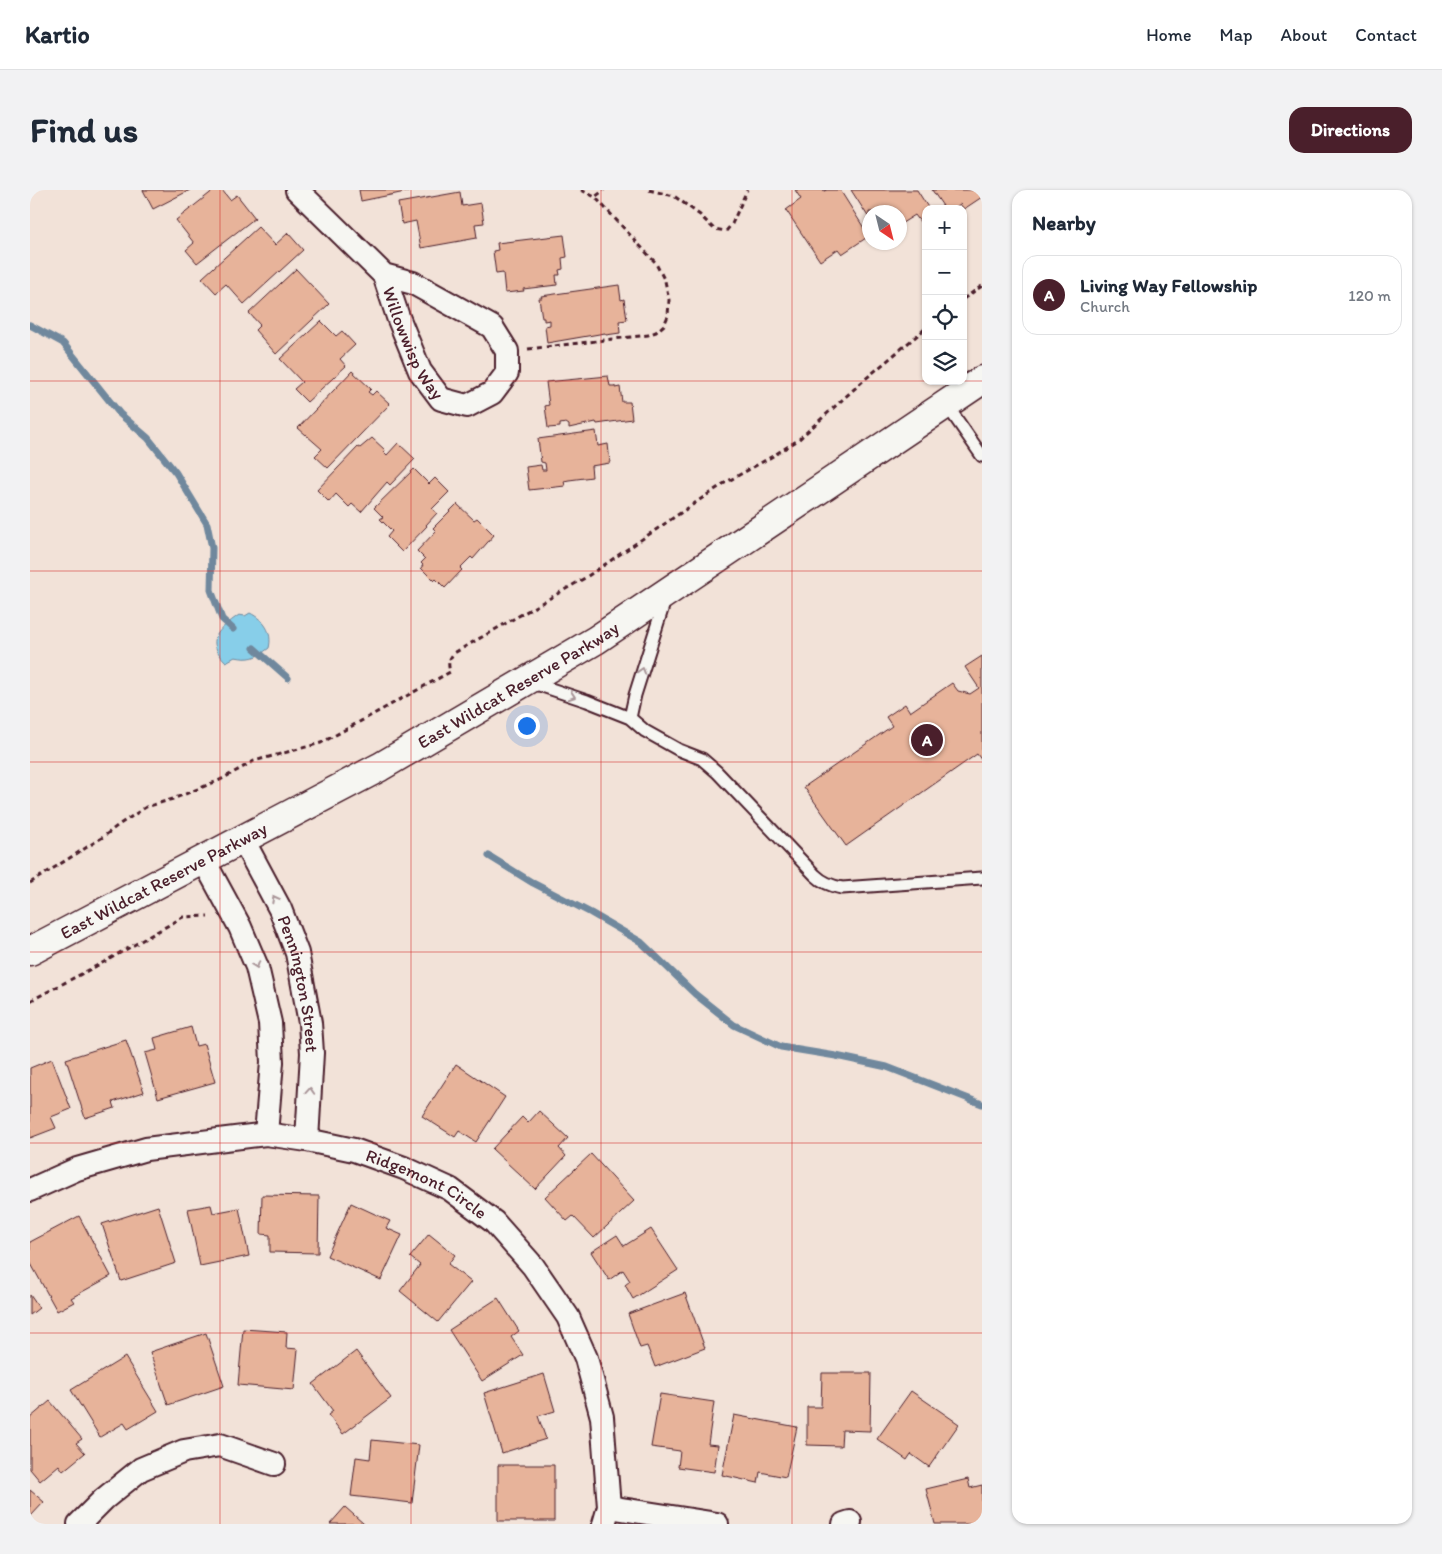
<!DOCTYPE html>
<html lang="en">
<head>
<meta charset="utf-8">
<style>
  :root { --surface:#fff; --page:#f2f2f3; --text:#1f2937; --muted:#747a83; --line:#e0e1e3; --accent:#4a1f2b }
  body { margin:0; font-family:Itim,sans-serif; background:var(--page); color:var(--text) }
  .controls { position:absolute; right:15px; top:15px; display:grid; overflow:hidden; border-radius:10px; box-shadow:0 1px 4px #0004 }
  .controls button { width:45px; height:45px; display:grid; place-items:center; padding:0; border:0; border-bottom:1px solid var(--line); background:var(--surface); color:var(--text); font:25px sans-serif }
  .compass { position:absolute; left:832px; top:15px; width:45px; height:45px; border-radius:50%; background:var(--surface); box-shadow:0 1px 4px #0004; rotate:145deg }
  .you { position:absolute; left:496px; top:535px; width:18px; height:18px; margin:-12px; border:4px solid #fff; border-radius:50%; background:#1a73e8; box-shadow:0 0 0 8px #1a73e833 }
  .badge { display:grid; place-items:center; width:32px; height:32px; border-radius:50%; background:var(--accent); color:#fff; font-size:16px; font-weight:700 }
  .pin { position:absolute; translate:-50% -50%; border:2px solid #fff; box-shadow:0 1px 5px #0006 }
  .list { margin:0; padding:0; list-style:none }
  h2 { display:flex; justify-content:space-between; align-items:center; height:65px; margin:0; padding:0 20px; font-size:21px }
  h2 small { font-size:16px; font-weight:400; color:var(--muted) }
  .list li { display:grid; grid-template-columns:32px 1fr auto; gap:15px; align-items:center; box-sizing:border-box; height:80px; margin:0 10px 10px; padding:0 10px; border:1px solid var(--line); border-radius:15px }
  .list b { display:block; font-size:19px; white-space:nowrap }
  .list p { margin:0; font-size:16px; white-space:nowrap; color:var(--muted) }
  .list em { font-size:16px; font-style:normal; color:var(--muted) }
  .icon { flex:none; width:28px; height:28px; fill:none; stroke:currentColor; stroke-width:2; stroke-linecap:round; stroke-linejoin:round }
  .map { position:relative; flex:none; width:952px; height:1334px; overflow:hidden; border-radius:15px }
  header { display:flex; align-items:center; gap:30px; box-sizing:border-box; height:70px; padding:0 25px; background:var(--surface); border-bottom:1px solid var(--line) }
  header strong { font-size:24px }
  nav { display:flex; gap:28px; margin-inline-start:auto; font-size:18px }
  .intro { display:flex; align-items:center; justify-content:space-between; box-sizing:border-box; height:120px; padding:0 30px }
  h1 { margin:0; font-size:35px }
  .button { padding:12px 22px; border-radius:15px; background:var(--accent); color:#fff; font-size:18px; font-weight:700 }
  main { display:flex; gap:30px; padding:0 30px }
  aside { flex:1; background:var(--surface); border-radius:15px; box-shadow:0 1px 4px #0004 }
  .map>svg:first-child { display:block }
</style>
</head>
<body>
<header>
<strong>Kartio</strong>
<nav><a>Home</a><a>Map</a><a>About</a><a>Contact</a></nav>
</header>
<div class="intro"><h1>Find us</h1><a class="button">Directions</a></div>
<main>
<div class="map">
<svg width="952" height="1334" viewBox="0 0 952 1334">
  <rect width="100%" height="100%" fill="#f2e2d8"/>
  <filter id="ink" filterUnits="userSpaceOnUse"><feTurbulence type="fractalNoise" baseFrequency=".02" numOctaves="2"/><feDisplacementMap in="SourceGraphic" scale="10" xChannelSelector="R" yChannelSelector="G"/><feConvolveMatrix kernelMatrix="1 2 1 2 8 2 1 2 1" color-interpolation-filters="sRGB"/></filter>
  <g filter="url(#ink)">
    <!-- water -->
    <path fill="#87cee9" stroke="#6f889d" d="M220,423C234,430 243,442 239,458C226,468 220,470 205,467L196,472C174,450 188,440 209,425L215,426Z"/>
    <g fill="none" stroke-linecap="round" stroke-linejoin="round">
      <!-- stream -->
      <path stroke="#6f889d" stroke-width="7" d="M0,135L33,153L90,224L118,248L146,283L177,334L182,358L181,400L192,429L203,439
        M224,458L258,488
        M459,666L503,693L561,723L611,752L665,804L704,835L751,857L806,866L857,877L952,914"/>
    </g>
    <!-- building -->
    <path fill="#e7b39a" stroke="#4a1f2b" d="M113,0H160L123,19Z
      M184,0H192L200,10L207,5L225,28L167,73L156,60L164,53L146,30Z
      M329,0H385L331,11Z
      M765,0H794V1L797,0H810L839,46L812,64L808,59L790,71L756,20L771,9Z
      M821,0H887L899,19H896V30L891,33L885,25L869,35V22H839V28Z
      M902,0H952L950,1L952,7L934,19L930,14L923,19H915Z
      M430,2L432,16L451,13L454,33L445,34L447,48L391,58L386,31L372,34L368,13Z
      M228,37L245,55L258,43L273,60L214,114L196,94L186,103L172,88Z
      M534,45L537,67L532,68L533,79L529,80L530,85H526L527,95L493,99L494,101L475,103L473,83L466,84L463,61L468,60L467,53Z
      M266,79L299,114L246,164L225,140L230,135L219,123Z
      M589,95L591,110L594,109L597,130L589,131L590,143L576,145L575,143L517,153L515,136L520,135V130L514,131V128H512L509,108H512L511,106Z
      M291,131L306,146L312,141L325,155L310,169L316,176L277,212L264,199L272,192L250,169Z
      M322,181L341,199L338,202L342,205L346,201L360,214L298,278L285,266L292,259L268,238Z
      M578,186L580,196H585V198L590,197L592,212H600L602,229L567,234L566,232L539,238V235L536,233L530,234V237L518,238L515,216L519,215L516,192Z
      M566,241L568,256L578,254L580,273L561,276L562,287L539,290L534,291L535,296L499,300L496,277L511,275L512,280H516L515,273L511,272L508,249Z
      M342,248L355,260L354,262L357,265L368,253L385,269L360,295L357,292L331,322L322,314L319,317L306,304L299,312L287,300L328,257L330,258Z
      M384,279L399,294L405,288L419,302L402,319L407,323L396,335L397,336L372,362L357,347L362,341L350,329L353,327L344,318Z
      M427,314L444,330L447,328L464,345L443,369L441,367L430,378L432,380L415,398L406,389L404,391L391,378L393,375L391,373L395,369L387,361L406,341L403,338Z
      M952,466V571L947,564L816,656L774,597L862,536L856,527L875,514L880,522L922,493L928,501L940,504L949,498L935,477Z
      M161,837L166,856L174,854L185,892L128,908L115,863L127,860L124,848Z
      M96,850L114,902L83,912L85,918L55,928L36,869Z
      M22,869L41,919L21,927L26,938L0,948V878Z
      M426,874L475,907L446,952L429,941L425,947L392,926Z
      M509,921L538,948L529,958L536,966L505,999L462,959L492,927L498,933Z
      M561,964L604,1011L564,1048L543,1026L537,1031L515,1007Z
      M232,1005L289,1006L288,1063L240,1062V1045L231,1044Z
      M321,1013L360,1031L356,1038L372,1045L351,1090L297,1066Z
      M181,1015L183,1023L209,1018L219,1066L170,1076L158,1019Z
      M128,1016L146,1073L91,1091L72,1034Z
      M49,1026L81,1086L41,1108L44,1112L27,1121L0,1072V1052Z
      M621,1039L648,1080L603,1109L595,1095L600,1091L593,1080L579,1090L561,1062L587,1045L594,1056Z
      M399,1044L425,1065L418,1074L441,1092L408,1132L370,1101L390,1075L380,1067Z
      M655,1103L675,1158L625,1177L617,1156L610,1158L598,1124Z
      M0,1105L9,1118L0,1125Z
      M468,1108L489,1141L481,1147L493,1165L452,1191L419,1140Z
      M213,1139L257,1142L256,1158L268,1159L264,1200L208,1195Z
      M176,1143L194,1196L138,1215L120,1162Z
      M326,1161L361,1208L313,1244L298,1225L303,1221L283,1194Z
      M95,1167L128,1221L98,1239L94,1233L70,1247L41,1200Z
      M792,1183H841L840,1241L812,1240L811,1256L777,1255V1217H791Z
      M514,1184L525,1221L508,1226L516,1249L472,1263L454,1203Z
      M881,1201L929,1234L899,1277L881,1264L877,1270L847,1249Z
      M630,1204L684,1212L678,1254L688,1255L684,1282L648,1277L650,1261L621,1257Z
      M20,1211L52,1249L46,1253L55,1263L33,1281L29,1275L10,1291L0,1279V1228Z
      M704,1225L767,1237L756,1287L730,1282L728,1293L692,1285Z
      M342,1250L389,1255L382,1313L321,1306L326,1267L340,1269Z
      M468,1275H524V1331H468Z
      M938,1289L940,1298L952,1295V1334H905L896,1299Z
      M0,1300L14,1312L0,1327Z
      M315,1317L334,1334H300Z"/>
    <g fill="none" stroke-linecap="round" stroke-linejoin="round">
      <defs>
        <path id="lane" d="M916,214L952,266
          M500,492L557,511L600,528L615,541L649,560L672,569L687,582L785,685C793,693 801,696 812,698L952,688
          M600,528L605,505L635,410"/>
        <g id="street">
          <path id="s1" d="M267,0L354,85L368,127L390,181L411,209L437,216L462,203L477,183V161L462,137L383,93L354,85"/>
          <path id="s2" d="M213,650L250,719L267,763L280,833L282,863L277,950"/>
          <path d="M173,669L210,737L227,777L240,833L242,872L236,944"/>
          <path id="s3" d="M0,1000L47,979L116,959L236,944L277,950L324,960L374,978L420,999L464,1032L503,1076L538,1127L556,1168L572,1227L579,1317L574,1334"/>
          <path d="M579,1317L687,1334"/>
          <path d="M49,1334L74,1309L111,1279L154,1261L190,1255L244,1274"/>
          <path d="M814,1334L820,1332"/>
        </g>
        <g id="secondary">
          <path id="s4" d="M0,761L350,577L566,450L952,190"/>
        </g>
      </defs>
      <!-- lane casing -->
      <use href="#lane" stroke="#4a1f2b" stroke-width="15"/>
      <!-- street casing -->
      <use href="#street" stroke="#4a1f2b" stroke-width="26"/>
      <!-- secondary casing -->
      <use href="#secondary" stroke="#4a1f2b" stroke-width="31"/>
      <!-- path -->
      <path stroke="#4a1f2b" stroke-width="3" stroke-dasharray="5 4" stroke-linecap="butt" d="M551,0L565,7
        M619,0L644,6L670,25L684,39L696,41L702,34L717,0
        M933,109L952,96
        M498,159L618,145L626,142L634,135L638,126L639,110L635,91L625,72L565,7L574,0
        M0,693L73,647L87,636L116,617L143,609L190,590L224,571L291,553L420,482C418,474 418,470 424,463L555,388L693,294L743,266L768,250L833,191L896,138
        M0,811L74,772L153,727L178,726"/>
      <!-- lane -->
      <use href="#lane" stroke="#f6f6f2" stroke-width="11"/>
      <!-- street -->
      <use href="#street" stroke="#f6f6f2" stroke-width="22"/>
      <!-- secondary -->
      <use href="#secondary" stroke="#f6f6f2" stroke-width="28"/>
    </g>
    <!-- one-way arrows -->
    <defs><path id="oneway-chevron" d="M-2-3.5L2.5 0L-2 3.5" fill="none" stroke-width="1.6" stroke-linecap="round" stroke-linejoin="round" transform="scale(1.25)"/></defs>
    <g stroke="#a99598">
      <use href="#oneway-chevron" transform="translate(612 481) rotate(-73)"/>
      <use href="#oneway-chevron" transform="translate(542 506) rotate(18)"/>
      <use href="#oneway-chevron" transform="translate(245 709) rotate(-118)"/>
      <use href="#oneway-chevron" transform="translate(226 775) rotate(71)"/>
      <use href="#oneway-chevron" transform="translate(280 901) rotate(-86)"/>
    </g>
  </g>
  <!-- grid -->
  <path fill="none" stroke="#d62828" stroke-width="1" stroke-opacity="0.55" d="M190,0V1334M381,0V1334M571,0V1334M762,0V1334M0,191H896M933,191H952M0,381H952M0,572H952M0,762H952M0,953H952M0,1143H952"/>
  <g text-anchor="middle" stroke-width="4" stroke-linejoin="round" paint-order="stroke">
    <!-- street labels -->
    <g font-size="18" fill="#4a1f2b" stroke="#f6f6f2">
      <text dy="6" stroke="none"><textPath href="#s1" startOffset="196">Willowwisp Way</textPath></text>
      <text dy="6" stroke="none"><textPath href="#s4" startOffset="556">East Wildcat Reserve Parkway</textPath></text>
      <text dy="6" stroke="none"><textPath href="#s4" startOffset="151">East Wildcat Reserve Parkway</textPath></text>
      <text dy="6" stroke="none"><textPath href="#s2" startOffset="156">Pennington Street</textPath></text>
      <text dy="6" stroke="none"><textPath href="#s3" startOffset="414">Ridgemont Circle</textPath></text>
    </g>
  </g>
</svg>
<div class="controls">
<button>+</button>
<button>−</button>
<button><svg class="icon" aria-label="locate" viewBox="0 0 24 24"><circle cx="12" cy="12" r="6"/><path d="M12 2v4M12 18v4M2 12h4M18 12h4"/></svg></button>
<button><svg class="icon" aria-label="layers" viewBox="0 0 24 24"><path d="M12 4l9 5-9 5-9-5zM3 14l9 5 9-5"/></svg></button>
</div>
<svg class="compass" viewBox="-18 -18 36 36"><path d="M0-13l5 13h-10z" fill="#e53935"/><path d="M0 13l5-13h-10z" fill="#747a83"/></svg>
<div class="you"></div>
<div class="pin badge" style="left:897px;top:550px">A</div>
</div>
<aside>
<h2>Nearby<small></small></h2>
<ul class="list">
<li><span class="badge">A</span><div><b>Living Way Fellowship</b><p>Church</p></div><em>120 m</em></li>
</ul>
</aside>
</main>
</body>
</html>
